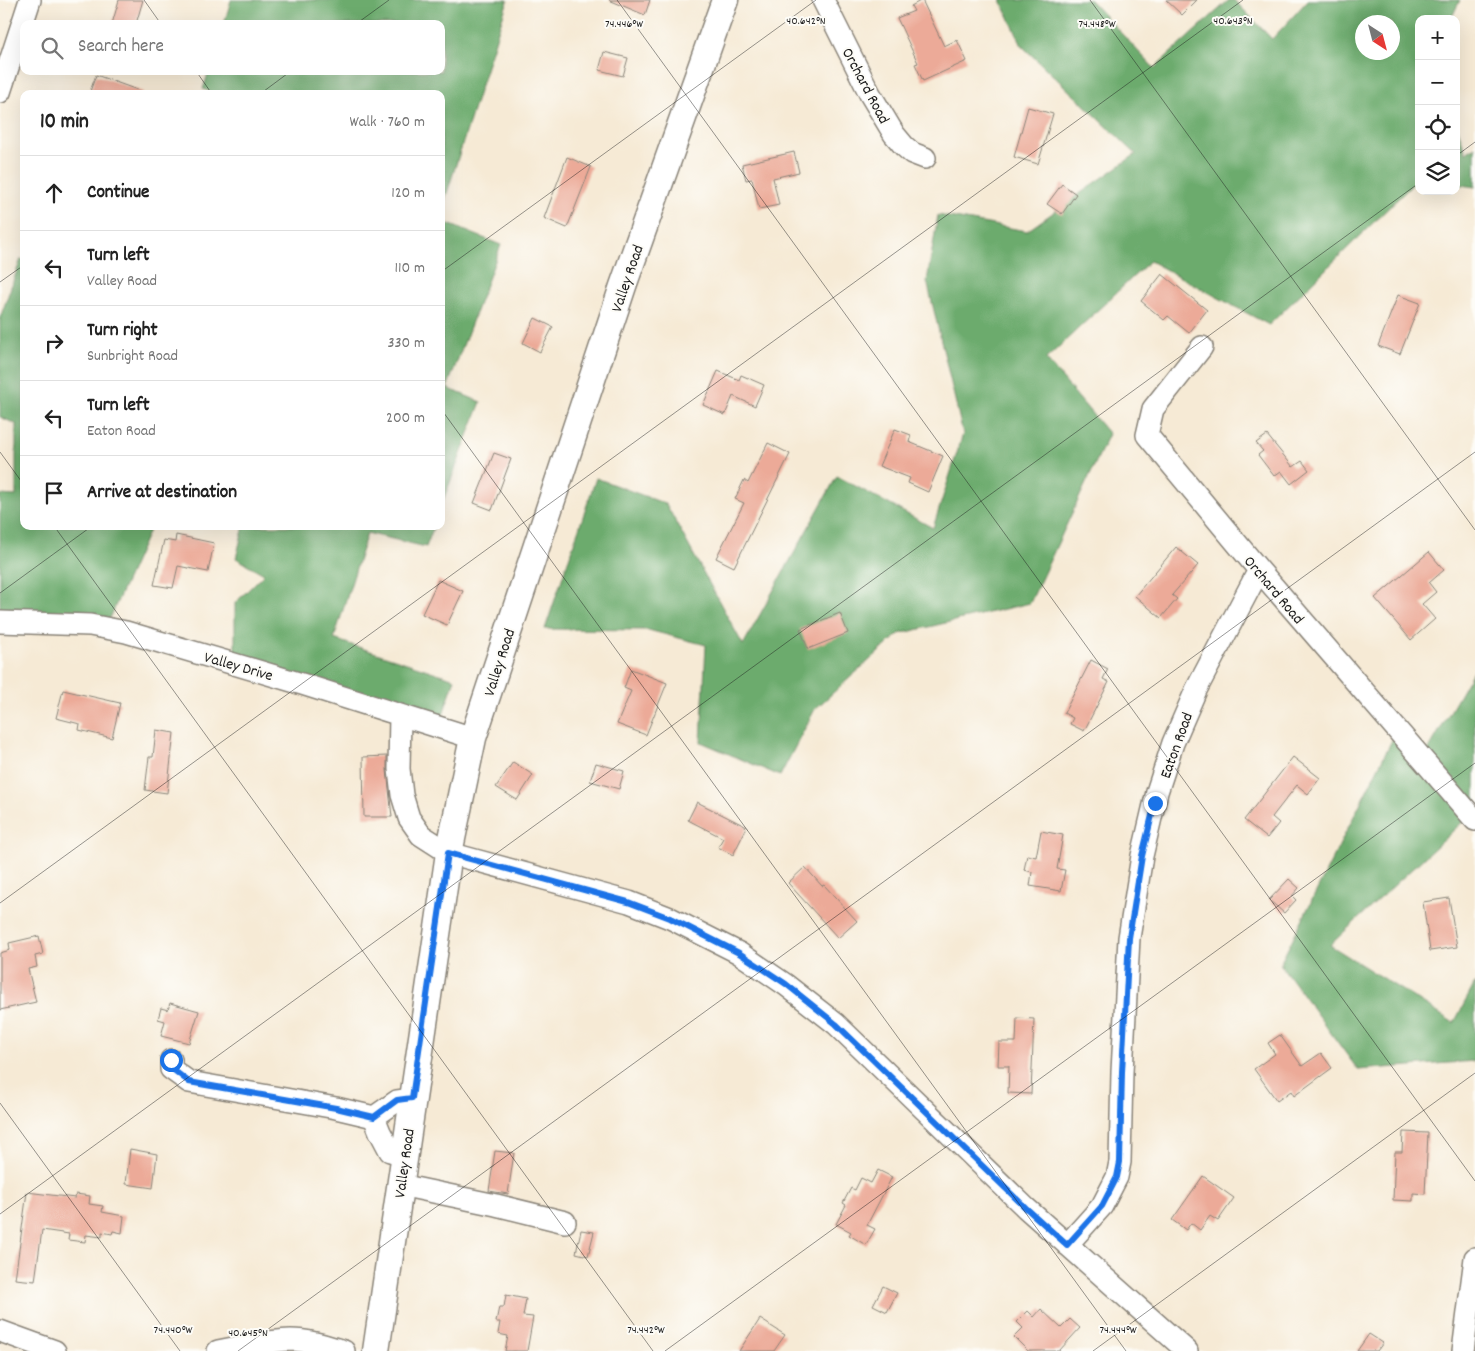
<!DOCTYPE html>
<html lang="en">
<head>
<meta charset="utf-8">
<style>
  :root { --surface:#fff; --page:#f6f6f6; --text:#222; --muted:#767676; --line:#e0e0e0 }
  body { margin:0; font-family:Dekko,sans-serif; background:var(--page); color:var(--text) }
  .controls { position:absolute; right:15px; top:15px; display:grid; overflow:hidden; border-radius:10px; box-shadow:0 5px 20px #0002 }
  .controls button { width:45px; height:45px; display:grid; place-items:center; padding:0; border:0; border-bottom:1px solid var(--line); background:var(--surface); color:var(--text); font:25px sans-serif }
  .compass { position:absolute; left:1355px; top:15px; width:45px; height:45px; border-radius:50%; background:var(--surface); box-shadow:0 5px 20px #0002; rotate:144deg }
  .stop { position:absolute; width:15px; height:15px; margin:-11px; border:4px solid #1a73e8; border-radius:50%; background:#fff }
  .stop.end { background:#1a73e8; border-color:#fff; box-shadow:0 1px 5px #0008 }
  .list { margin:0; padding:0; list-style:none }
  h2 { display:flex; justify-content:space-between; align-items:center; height:65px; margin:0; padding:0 20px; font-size:21px }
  h2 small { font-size:16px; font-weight:400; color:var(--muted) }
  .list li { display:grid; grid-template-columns:32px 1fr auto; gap:15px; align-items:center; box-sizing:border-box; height:75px; padding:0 20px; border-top:1px solid var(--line) }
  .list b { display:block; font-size:19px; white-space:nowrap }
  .list p { margin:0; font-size:16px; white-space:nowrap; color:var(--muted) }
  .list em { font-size:16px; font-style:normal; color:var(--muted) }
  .icon { flex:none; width:28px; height:28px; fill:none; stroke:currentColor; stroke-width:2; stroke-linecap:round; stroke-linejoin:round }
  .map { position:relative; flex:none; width:1475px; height:1351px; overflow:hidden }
  .search { position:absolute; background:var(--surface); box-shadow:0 5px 20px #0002; left:20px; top:20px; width:425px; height:55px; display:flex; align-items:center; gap:12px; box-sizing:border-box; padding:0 18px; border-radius:10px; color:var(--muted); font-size:19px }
  .panel { position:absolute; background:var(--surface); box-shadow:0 5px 20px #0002; left:20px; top:90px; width:425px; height:440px; border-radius:10px }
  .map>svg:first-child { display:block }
</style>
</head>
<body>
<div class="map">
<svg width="1475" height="1351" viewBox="0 0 1475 1351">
  <rect width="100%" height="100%" fill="#fdfcf7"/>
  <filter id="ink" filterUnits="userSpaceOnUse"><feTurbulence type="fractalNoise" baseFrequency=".02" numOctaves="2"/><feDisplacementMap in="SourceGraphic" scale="10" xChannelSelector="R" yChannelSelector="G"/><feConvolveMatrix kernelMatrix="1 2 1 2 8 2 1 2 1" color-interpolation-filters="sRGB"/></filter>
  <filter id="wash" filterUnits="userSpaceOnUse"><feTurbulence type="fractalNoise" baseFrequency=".0096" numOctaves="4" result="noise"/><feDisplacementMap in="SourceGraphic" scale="20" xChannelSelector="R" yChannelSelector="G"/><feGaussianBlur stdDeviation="1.12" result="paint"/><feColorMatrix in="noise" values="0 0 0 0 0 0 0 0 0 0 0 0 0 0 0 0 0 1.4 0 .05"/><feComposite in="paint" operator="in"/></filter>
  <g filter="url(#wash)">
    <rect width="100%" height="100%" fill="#f6ead5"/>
    <!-- forest -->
    <path fill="#6cab6d" stroke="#446444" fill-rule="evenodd" d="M231,0H508L441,212V94H215L203,89L209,71H441V24H224Z
      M1001,0H1090L1154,68L1229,0H1234L1272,39L1308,0H1460L1451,19H1419V178L1269,325L1150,261L1046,359L1109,434L1030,603L899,634L815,709L780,776L701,742L706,645L648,630L545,629L596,478L666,504L743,645L837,476L933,528L963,434L927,281L938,215L1027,231L1136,154L1022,46ZM1362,22H1392V52H1362Z
      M1456,123L1466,153L1475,147V187L1456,184Z
      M441,221L501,245L447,388L481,402L441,506Z
      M21,259L24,260V526H151L105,629L0,620V495L16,496V424L0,417V318Z
      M244,526H434L426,547L367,533L334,639L455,679L437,732L235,664V603L264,574L236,558Z
      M1475,668V806L1468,817L1330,945L1454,1023L1475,983V1061L1358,1070L1280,964L1396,732L1422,761Z"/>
    <g id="blocks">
      <!-- building -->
      <path fill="#ecaa98" d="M119,0H143L136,24H112Z
        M609,0H650L645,15Z
        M922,0L944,46L957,40L967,61L923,81L915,64L918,63L897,18L914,11L911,6Z
        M1166,0H1197L1182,15Z
        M604,52L628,58L623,76L599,70Z
        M96,75L143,92V94H89Z
        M1028,107L1053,114L1038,164L1014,157Z
        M794,152L799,172L773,178L779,205L759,209L752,179L746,180L742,164Z
        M567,157L591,167L567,228L544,218Z
        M1062,184L1076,194L1062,214L1047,204Z
        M1162,274L1207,310L1189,333L1168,316L1164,320L1141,301Z
        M1398,295L1420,303L1400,354L1378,346Z
        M535,318L553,327L540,352L523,343Z
        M718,371L739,380L741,375L764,385L755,406L733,396L725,415L703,405Z
        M895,429L911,435L909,442L943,456L928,492L908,483L910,478L879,466Z
        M1267,435L1293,467L1302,461L1309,470L1291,484L1281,471L1274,476L1258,455L1263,451L1256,443Z
        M768,443L790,454L734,567L716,558L744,503L735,499L744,480L748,483Z
        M494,453L511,459L492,510L474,503Z
        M176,535L214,543L208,572L178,566L173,588L154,585L164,540L175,542Z
        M1176,547L1198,565L1172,595L1177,599L1161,618L1135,596Z
        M1429,552L1444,570L1429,583L1436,592L1422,604L1435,619L1411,640L1375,598Z
        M438,580L463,591L447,625L422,614Z
        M840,613L848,633L808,649L800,629Z
        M1091,660L1108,669L1103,679L1109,682L1084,731L1070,724L1073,718L1064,713Z
        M631,669L667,683L646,735L617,724L631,691L624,688Z
        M63,690L120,703L112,738L79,730L80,724L56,718Z
        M156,730L174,733L167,793L145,790L149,757H153Z
        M387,756V770L392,817H364L363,757Z
        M1293,757L1320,778L1308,794L1297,785L1272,817L1279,823L1267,838L1244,820Z
        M513,762L533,775L517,800L496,787Z
        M596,763L624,771L619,789L590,781Z
        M697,802L747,827L733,855L718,847L723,838L688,820Z
        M1041,831L1063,835L1057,869L1065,870L1061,891L1030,886L1032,872L1024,870L1027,855L1036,857Z
        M805,867L822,886L824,885L857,921L838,938L788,883Z
        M1289,879L1299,888L1292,896L1296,900L1284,913L1269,900Z
        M1449,898L1457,947L1430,951L1423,902Z
        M39,936L43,954L35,956L37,967L28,969L36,1002L0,1010V953L10,950L9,943Z
        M170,1003L199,1011L189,1043L161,1036L165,1021L158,1019L161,1008L168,1010Z
        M1017,1018L1034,1019L1031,1094L1008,1093L1009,1066H998L999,1042H1016Z
        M1280,1035L1302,1066L1321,1053L1332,1068L1294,1096L1291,1091L1277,1101L1254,1069L1275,1054L1268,1043Z
        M1403,1132L1428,1133L1425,1194L1413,1193V1201L1393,1200L1395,1152H1402Z
        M130,1149L157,1154L153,1188L126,1184Z
        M495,1151L514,1153L508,1194L489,1191Z
        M878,1170L892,1177L867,1225L875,1229L866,1245L849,1235L851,1232L836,1224L846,1205L843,1203L851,1188L855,1190L861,1178L871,1183Z
        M1203,1176L1234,1198L1218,1221L1210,1216L1200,1230L1191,1223L1186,1230L1172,1220Z
        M27,1192L75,1198L76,1194L90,1196L89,1204L103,1206L102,1212L124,1216L122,1233L113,1231L112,1234L102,1232V1237L86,1235L85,1242L68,1240L69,1234L42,1230L35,1281L15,1279Z
        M581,1230L594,1232L588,1256L576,1253Z
        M883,1286L897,1293L887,1312L873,1305Z
        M506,1295L526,1299L523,1316L533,1317L527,1351H505L508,1336L498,1334L500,1322H496L499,1307H504Z
        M1041,1309L1061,1328L1070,1319L1080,1328L1059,1351H1028L1014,1337L1023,1328L1017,1322L1028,1311L1034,1317Z
        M760,1319L785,1335L774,1351H739Z
        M1369,1334L1383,1343L1377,1351H1357Z"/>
    </g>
  </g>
  <g filter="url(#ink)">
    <use href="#blocks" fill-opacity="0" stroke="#898378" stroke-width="1"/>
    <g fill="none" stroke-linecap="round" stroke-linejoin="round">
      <defs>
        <path id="minor" d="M823,0L870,94L894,134L904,146L912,153L925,158
          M0,92L30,0
          M1202,347L1153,409L1147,435L1259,570L1475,820
          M0,622L90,625L126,632L302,684L473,738
          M400,715L399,769L402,795L409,818L421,835L449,853L629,902L670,918L739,953L786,985L836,1024L1026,1208L1187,1351
          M171,1060V1069L189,1082L336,1108L374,1117
          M404,1155L390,1151L380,1132L374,1117L397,1101L413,1099
          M400,1185L496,1205L565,1222
          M1067,1245L1102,1206L1117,1177L1120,1162L1122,1072L1129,938L1142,856L1157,792L1173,743L1196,690L1259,570
          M0,1331L55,1351
          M218,1351C242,1346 266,1341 291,1340C309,1340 327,1346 344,1351
          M1463,1351L1475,1258"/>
        <path id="major" d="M376,1351L449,853L473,738L623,286L725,0"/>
      </defs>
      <!-- minor casing -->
      <use href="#minor" stroke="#898378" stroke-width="24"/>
      <!-- major casing -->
      <use href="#major" stroke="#898378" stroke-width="29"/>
      <!-- minor -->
      <use href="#minor" stroke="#fff" stroke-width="21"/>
      <!-- major -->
      <use href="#major" stroke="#fff" stroke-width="26"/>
    </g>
  </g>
  <g fill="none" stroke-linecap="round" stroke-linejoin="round" filter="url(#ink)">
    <!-- route -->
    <path stroke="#1a73e8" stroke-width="6" d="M171,1060V1068L189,1082L336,1108L374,1117L397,1100L412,1098L448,853L628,902L670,918L739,953L786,984L836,1024L1026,1208L1067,1245L1102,1206L1117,1177L1120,1162L1122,1072L1129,938L1142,856L1155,803"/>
  </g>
  <!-- ticks -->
  <path fill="none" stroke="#1c1c1c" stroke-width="1" stroke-opacity="0.45" d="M144,0L161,24M617,0L1475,1181M1090,0L1475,530M356,24L389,0M196,71L212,94M260,94L291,71M1456,156L1475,142M441,272L816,0M0,282L24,265M441,409L1126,1351M0,452L24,485M54,526L653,1351M0,593L92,526M0,903L1243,0M0,1103L180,1351M0,1214L1419,183M238,1351L1475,452M665,1351L1475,763M1093,1351L1475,1073"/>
  <g text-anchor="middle" stroke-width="4" stroke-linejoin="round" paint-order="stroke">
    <!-- street labels -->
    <g font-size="16" fill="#1c1c1c" stroke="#fdfcf7">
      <text transform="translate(867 85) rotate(62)" y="6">Orchard Road</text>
      <text transform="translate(626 278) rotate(-71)" y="6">Valley Road</text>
      <text transform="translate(1275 589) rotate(50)" y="6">Orchard Road</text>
      <text transform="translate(498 662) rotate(-72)" y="6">Valley Road</text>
      <text transform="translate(239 665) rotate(16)" y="6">Valley Drive</text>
      <text transform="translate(1175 745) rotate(-70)" y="6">Eaton Road</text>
      <text transform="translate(403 1163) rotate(-82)" y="6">Valley Road</text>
    </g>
  </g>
  <g font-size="12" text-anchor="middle" fill="#1c1c1c" stroke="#fdfcf7" stroke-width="4" stroke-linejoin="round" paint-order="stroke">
    <text x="806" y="24">40.642°N</text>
    <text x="1233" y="24">40.643°N</text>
    <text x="624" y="27">74.446°W</text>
    <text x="1097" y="27">74.448°W</text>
    <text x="173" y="1333">74.440°W</text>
    <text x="646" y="1333">74.442°W</text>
    <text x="1118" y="1333">74.444°W</text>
    <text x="248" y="1336">40.645°N</text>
  </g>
</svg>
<div class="controls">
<button>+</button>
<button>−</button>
<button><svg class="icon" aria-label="locate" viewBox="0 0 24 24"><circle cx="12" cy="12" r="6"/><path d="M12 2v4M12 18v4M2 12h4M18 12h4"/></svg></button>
<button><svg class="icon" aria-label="layers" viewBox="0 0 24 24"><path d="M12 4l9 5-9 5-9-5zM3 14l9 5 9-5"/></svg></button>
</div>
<svg class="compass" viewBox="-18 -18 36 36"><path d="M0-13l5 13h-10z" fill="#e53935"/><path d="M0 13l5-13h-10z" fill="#767676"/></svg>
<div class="stop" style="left:171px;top:1060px"></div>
<div class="stop end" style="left:1155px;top:803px"></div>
<div class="search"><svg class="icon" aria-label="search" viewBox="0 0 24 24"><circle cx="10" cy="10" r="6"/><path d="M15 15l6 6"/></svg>Search here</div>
<section class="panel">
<h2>10 min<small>Walk · 760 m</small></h2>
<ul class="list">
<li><svg class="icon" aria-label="ahead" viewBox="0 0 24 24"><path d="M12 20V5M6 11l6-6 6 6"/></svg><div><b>Continue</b></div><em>120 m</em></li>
<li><svg class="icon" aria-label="left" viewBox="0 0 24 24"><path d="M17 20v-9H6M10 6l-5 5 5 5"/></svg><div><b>Turn left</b><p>Valley Road</p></div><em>110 m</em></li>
<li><svg class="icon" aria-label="right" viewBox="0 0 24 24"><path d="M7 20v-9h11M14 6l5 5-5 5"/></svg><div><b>Turn right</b><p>Sunbright Road</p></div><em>330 m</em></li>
<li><svg class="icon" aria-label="left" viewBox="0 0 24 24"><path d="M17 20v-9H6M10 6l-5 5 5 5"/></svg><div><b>Turn left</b><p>Eaton Road</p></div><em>200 m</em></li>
<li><svg class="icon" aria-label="arrive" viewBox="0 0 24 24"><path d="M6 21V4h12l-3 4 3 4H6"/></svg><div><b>Arrive at destination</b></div></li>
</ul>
</section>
</div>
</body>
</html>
